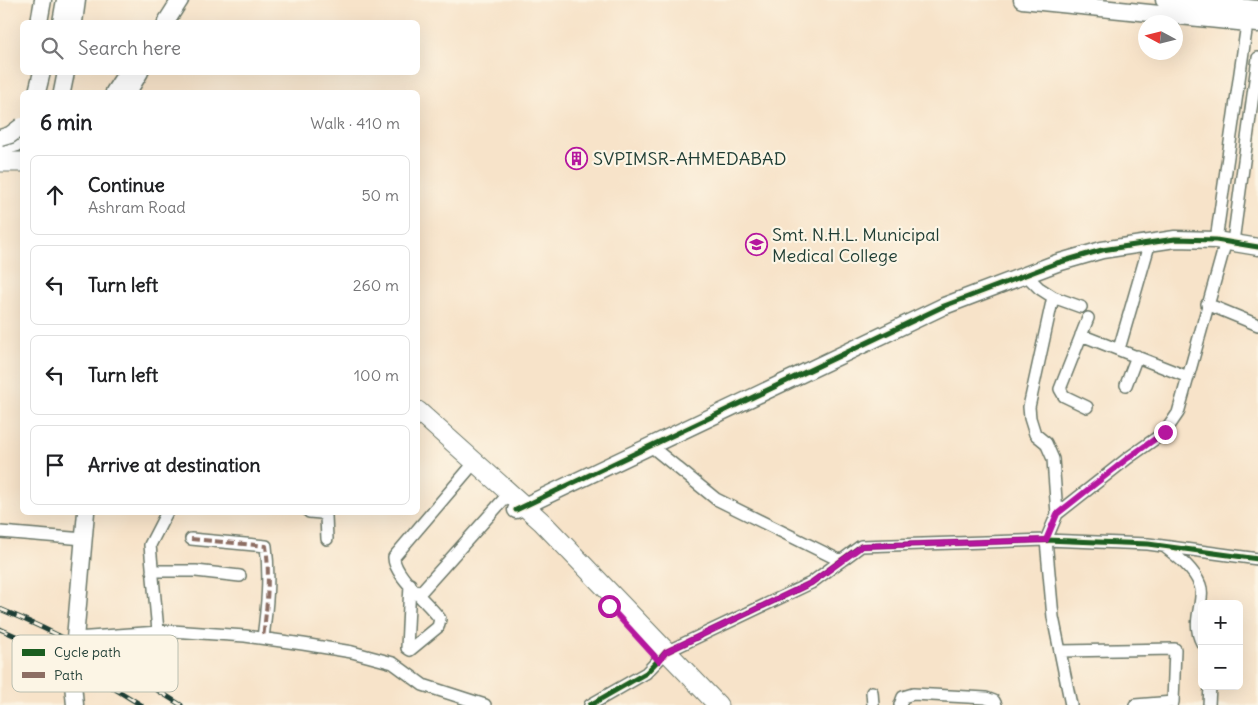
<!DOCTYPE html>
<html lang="en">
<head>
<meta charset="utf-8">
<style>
  :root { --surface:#fff; --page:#f6f6f6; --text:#202124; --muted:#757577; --line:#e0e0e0 }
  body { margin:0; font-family:Delius,sans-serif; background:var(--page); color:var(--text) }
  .controls { position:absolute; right:15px; bottom:15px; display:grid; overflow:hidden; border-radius:8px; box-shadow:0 5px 20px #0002 }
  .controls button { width:45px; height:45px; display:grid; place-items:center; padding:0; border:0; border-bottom:1px solid var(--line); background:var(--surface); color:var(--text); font:25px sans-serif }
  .compass { position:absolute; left:1138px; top:15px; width:45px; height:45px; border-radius:50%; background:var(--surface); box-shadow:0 5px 20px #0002; rotate:277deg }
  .stop { position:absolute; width:15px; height:15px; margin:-11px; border:4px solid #b5179e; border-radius:50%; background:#fff }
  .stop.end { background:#b5179e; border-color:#fff; box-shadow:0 1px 5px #0008 }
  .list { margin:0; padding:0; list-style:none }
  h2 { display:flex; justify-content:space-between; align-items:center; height:65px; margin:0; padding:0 20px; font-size:21px }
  h2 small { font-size:16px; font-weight:400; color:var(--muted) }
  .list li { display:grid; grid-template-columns:32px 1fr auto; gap:15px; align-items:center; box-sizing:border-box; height:80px; margin:0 10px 10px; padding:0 10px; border:1px solid var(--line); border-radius:8px }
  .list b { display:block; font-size:19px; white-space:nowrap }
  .list p { margin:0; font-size:16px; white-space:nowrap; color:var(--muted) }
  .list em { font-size:16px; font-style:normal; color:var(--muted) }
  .icon { flex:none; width:28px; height:28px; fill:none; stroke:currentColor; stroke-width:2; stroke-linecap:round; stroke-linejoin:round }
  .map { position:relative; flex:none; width:1258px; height:705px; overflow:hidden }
  .search { position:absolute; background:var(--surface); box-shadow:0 5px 20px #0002; left:20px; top:20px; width:400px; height:55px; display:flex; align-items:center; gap:12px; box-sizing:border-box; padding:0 18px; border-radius:8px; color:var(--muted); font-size:19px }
  .panel { position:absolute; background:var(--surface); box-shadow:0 5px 20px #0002; left:20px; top:90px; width:400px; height:425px; border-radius:8px }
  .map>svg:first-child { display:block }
</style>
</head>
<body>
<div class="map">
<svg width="1258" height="705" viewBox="0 0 1258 705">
  <rect width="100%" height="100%" fill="#fcf5e5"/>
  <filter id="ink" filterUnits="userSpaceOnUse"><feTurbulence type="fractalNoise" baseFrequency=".02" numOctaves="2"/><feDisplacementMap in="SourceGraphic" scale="10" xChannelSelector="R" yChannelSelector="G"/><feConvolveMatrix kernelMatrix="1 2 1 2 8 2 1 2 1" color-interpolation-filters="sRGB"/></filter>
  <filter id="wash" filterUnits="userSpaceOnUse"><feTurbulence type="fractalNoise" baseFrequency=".0096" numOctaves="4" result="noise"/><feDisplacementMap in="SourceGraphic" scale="20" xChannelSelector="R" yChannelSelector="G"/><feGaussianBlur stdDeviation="1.12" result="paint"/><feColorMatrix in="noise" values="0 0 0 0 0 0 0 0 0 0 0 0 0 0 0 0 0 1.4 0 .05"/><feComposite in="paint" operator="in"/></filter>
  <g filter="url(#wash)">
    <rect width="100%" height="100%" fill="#f7e3c9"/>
  </g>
  <g filter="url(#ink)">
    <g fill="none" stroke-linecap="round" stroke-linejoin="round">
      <defs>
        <path id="street" d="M1216,240L1248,17
          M1233,242L1258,58
          M1026,275L1039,288L1053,297L1029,407L1030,418L1035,434L1046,443L1053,459L1057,514
          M1053,297L1081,307
          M1207,304L1258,325
          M1081,335L1188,377
          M1119,349L1150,242
          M1126,385L1137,356
          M1087,407L1064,396L1060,389L1088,318
          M652,447L716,499L841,561
          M309,512L321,513L326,516L327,539
          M0,532L84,539
          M191,539L266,546C270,577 267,607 263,638
          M1165,547C1178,557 1194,569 1200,585C1206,600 1190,621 1202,643
          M152,571H196L240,576
          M410,584L407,648L410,650L438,627L440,619C429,603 393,575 394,557L469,469
          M419,594L504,499
          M158,631L150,545L167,512
          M76,638L172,631L245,636L303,644L352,652L393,663L423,685L485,705
          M1061,651L1175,649L1173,702L1135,705
          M872,692L873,705
          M590,705L646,673L666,652L811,583L861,546L1046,540L1148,544L1258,559
          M900,705L903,697L913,694L986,698L994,701L996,705
          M1071,705L1053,617L1046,540L1057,514L1128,458L1165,432L1178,413L1226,241
          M1209,705L1210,686"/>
        <path id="secondary" d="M1022,0L1258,24
          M1164,0L1258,9
          M39,22L43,0
          M61,22L65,0
          M74,22L77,0
          M166,22L180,0
          M37,92L42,72
          M62,92L66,72
          M114,92L127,72
          M128,92L140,72
          M0,148L17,143L22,139
          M516,510L944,306L1057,263L1102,250L1175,239L1216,240L1258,247
          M75,705L72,673L86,512"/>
        <path id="primary" d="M0,162H22
          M418,411L542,522L718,705"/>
      </defs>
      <!-- street casing -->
      <use href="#street" stroke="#6b7768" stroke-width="14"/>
      <!-- secondary casing -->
      <use href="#secondary" stroke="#6b7768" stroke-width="19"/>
      <!-- primary casing -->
      <use href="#primary" stroke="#6b7768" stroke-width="21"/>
      <!-- street -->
      <use href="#street" stroke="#fff" stroke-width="11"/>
      <!-- secondary -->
      <use href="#secondary" stroke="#fff" stroke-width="16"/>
      <!-- primary -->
      <use href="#primary" stroke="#fff" stroke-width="19"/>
      <defs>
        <path id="rail" d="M0,609C63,635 123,668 181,705
          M0,629L65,658L141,705"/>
      </defs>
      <!-- rail casing -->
      <use href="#rail" stroke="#1f3d34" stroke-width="5"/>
      <!-- rail -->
      <use href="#rail" stroke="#fcf5e5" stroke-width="3" stroke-dasharray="9" stroke-linecap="butt"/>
      <defs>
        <path id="secondary-bridge" d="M0,138L10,135L22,126"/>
      </defs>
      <!-- secondary-bridge casing -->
      <use href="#secondary-bridge" stroke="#6b7768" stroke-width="19" stroke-linecap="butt"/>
      <!-- secondary-bridge -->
      <use href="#secondary-bridge" stroke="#fff" stroke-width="16"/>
      <!-- quiet -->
      <path stroke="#8d6e63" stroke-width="4" stroke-dasharray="8 4" stroke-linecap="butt" d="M191,539L266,546C270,577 267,607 263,638"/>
      <defs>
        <path id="cycleway" d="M516,510L944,306L1057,263L1102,250L1175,239L1216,240L1258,247
          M590,705L646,673L666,652L811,583L861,546L1046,540L1148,544L1258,559"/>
      </defs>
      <!-- cycleway casing -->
      <use href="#cycleway" stroke="#fcf5e5" stroke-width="8"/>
      <!-- cycleway -->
      <use href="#cycleway" stroke="#1b5e20" stroke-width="5"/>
    </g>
  </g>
  <g fill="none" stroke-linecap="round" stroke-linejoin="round" filter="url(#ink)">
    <!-- route -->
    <path stroke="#b5179e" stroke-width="6" d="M609,606L659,661L666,652L811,583L862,546L1046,540L1057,514L1128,458L1165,432"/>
  </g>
  <!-- icons -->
  <defs>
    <symbol id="building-ring" viewBox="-11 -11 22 22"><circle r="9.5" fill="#fcf5e5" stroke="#b5179e" stroke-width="1.5"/><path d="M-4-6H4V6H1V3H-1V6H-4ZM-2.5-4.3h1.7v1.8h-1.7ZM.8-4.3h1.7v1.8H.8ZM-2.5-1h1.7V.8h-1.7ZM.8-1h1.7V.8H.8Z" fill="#b5179e"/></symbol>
    <symbol id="university-ring" viewBox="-11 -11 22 22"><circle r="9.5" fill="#fcf5e5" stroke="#b5179e" stroke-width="1.5"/><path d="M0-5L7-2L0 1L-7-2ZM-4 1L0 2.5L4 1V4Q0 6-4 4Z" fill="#b5179e"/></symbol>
  </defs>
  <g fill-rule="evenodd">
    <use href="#building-ring" x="564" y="146" width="25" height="25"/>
    <use href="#university-ring" x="744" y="232" width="25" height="25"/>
  </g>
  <g text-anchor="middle" stroke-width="4.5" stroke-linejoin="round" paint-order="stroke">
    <!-- poi labels -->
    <g font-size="18" fill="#1f3d34" stroke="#fcf5e5" text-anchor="start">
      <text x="593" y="165">SVPIMSR-AHMEDABAD</text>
      <text x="772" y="241">Smt. N.H.L. Municipal<tspan x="772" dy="21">Medical College</tspan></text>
    </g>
  </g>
  <!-- legend -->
  <rect x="12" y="635" width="166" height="57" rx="8" fill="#fcf5e5" stroke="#babeb0" stroke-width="1"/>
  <rect x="22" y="649" width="23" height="7" fill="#1b5e20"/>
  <rect x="22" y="672" width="23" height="6" fill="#8d6e63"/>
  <g font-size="14" fill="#1f3d34">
    <text x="54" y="657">Cycle path</text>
    <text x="54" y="680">Path</text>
  </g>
</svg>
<div class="controls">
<button>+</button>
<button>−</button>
</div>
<svg class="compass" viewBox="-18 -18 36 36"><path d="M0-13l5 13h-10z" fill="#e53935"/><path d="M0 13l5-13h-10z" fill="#757577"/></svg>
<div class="stop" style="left:609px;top:606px"></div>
<div class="stop end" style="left:1165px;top:432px"></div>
<div class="search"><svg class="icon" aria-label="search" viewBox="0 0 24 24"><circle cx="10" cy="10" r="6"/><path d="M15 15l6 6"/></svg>Search here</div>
<section class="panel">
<h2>6 min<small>Walk · 410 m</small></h2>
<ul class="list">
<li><svg class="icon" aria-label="ahead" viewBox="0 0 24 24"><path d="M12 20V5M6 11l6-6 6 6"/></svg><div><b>Continue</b><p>Ashram Road</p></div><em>50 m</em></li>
<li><svg class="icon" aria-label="left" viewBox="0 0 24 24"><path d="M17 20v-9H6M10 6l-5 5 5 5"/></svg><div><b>Turn left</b></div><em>260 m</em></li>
<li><svg class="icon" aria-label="left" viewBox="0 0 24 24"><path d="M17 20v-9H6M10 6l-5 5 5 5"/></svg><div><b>Turn left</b></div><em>100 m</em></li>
<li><svg class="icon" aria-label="arrive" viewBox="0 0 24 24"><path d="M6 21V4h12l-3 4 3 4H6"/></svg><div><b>Arrive at destination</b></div></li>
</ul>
</section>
</div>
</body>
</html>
